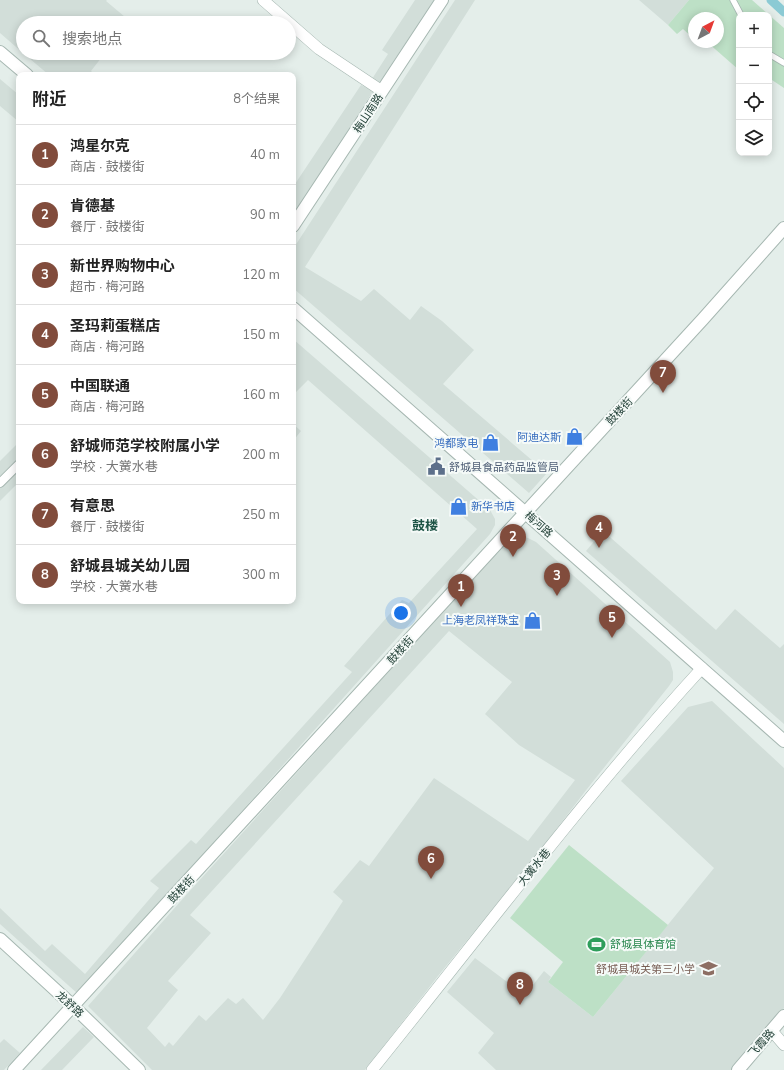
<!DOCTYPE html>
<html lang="zh">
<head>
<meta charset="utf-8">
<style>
  :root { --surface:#fff; --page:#f6f6f6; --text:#222; --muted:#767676; --line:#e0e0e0; --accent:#814c3c }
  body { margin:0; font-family:"Nunito Sans","Noto Sans SC",sans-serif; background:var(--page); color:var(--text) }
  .controls { position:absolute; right:12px; top:12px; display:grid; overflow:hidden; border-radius:8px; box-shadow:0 2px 10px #0003 }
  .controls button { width:36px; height:36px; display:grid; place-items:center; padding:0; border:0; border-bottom:1px solid var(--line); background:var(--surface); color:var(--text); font:20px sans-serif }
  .compass { position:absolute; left:688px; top:12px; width:36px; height:36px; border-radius:50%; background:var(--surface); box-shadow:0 2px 10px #0003; rotate:41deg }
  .you { position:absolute; left:401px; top:613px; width:14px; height:14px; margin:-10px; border:3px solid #fff; border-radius:50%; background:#1a73e8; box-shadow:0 0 0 6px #1a73e833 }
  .badge { display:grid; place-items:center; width:26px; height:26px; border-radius:50%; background:var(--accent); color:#fff; font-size:13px; font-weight:700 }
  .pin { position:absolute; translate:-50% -33px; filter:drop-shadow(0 1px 2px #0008) }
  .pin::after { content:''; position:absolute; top:21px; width:14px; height:12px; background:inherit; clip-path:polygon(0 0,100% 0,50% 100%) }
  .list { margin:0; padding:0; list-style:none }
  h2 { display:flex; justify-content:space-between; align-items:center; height:52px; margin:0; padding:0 16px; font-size:17px }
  h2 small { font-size:13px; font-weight:400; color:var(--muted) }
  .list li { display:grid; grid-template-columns:26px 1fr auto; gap:12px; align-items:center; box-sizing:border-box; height:60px; padding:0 16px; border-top:1px solid var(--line) }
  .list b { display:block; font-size:15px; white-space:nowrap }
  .list p { margin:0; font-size:13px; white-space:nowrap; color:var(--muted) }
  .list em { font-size:13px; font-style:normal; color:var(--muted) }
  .icon { flex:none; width:22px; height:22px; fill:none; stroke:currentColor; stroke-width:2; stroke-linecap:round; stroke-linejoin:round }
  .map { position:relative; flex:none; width:784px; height:1070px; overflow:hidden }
  .search { position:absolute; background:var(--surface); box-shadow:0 2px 10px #0003; left:16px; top:16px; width:280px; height:44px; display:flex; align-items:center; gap:10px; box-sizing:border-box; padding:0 14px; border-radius:22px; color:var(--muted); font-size:15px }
  .panel { position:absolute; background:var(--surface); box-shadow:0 2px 10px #0003; left:16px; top:72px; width:280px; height:532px; border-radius:8px }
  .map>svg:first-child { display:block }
</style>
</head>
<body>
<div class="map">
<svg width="784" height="1070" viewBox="0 0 784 1070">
  <rect width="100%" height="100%" fill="#e4eeea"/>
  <!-- built -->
  <path fill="#d2ded9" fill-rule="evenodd" d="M0,0H107L106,1L131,22L23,23V53L0,33Z
    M415,0H434L379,83L372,79L388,54L382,50Z
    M455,0H475L305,267L361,301L374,289L410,320L421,306L442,321L474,350L443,384L547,473L529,493L293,288V249Z
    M639,0H689L668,25Z
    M23,53H105L91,71L95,75H49Z
    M0,79L19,95V122L0,106Z
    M361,85L373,91L293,216V187Z
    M293,339L490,510L495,519V525L490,534L78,994L0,924V908L45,951L52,944L85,974L159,888L150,881L191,840L196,844L352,672L344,666L402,600L409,603L477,529L308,380L293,395Z
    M293,424L301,431L293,441Z
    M19,442V457L0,476V461Z
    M19,469V482L0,501V488Z
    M603,531L716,630L735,609L780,648L784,644V724L586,551Z
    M520,536L528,538L536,542L670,662L673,672V680L669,686L587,789L541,849L438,976L365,1070H152L88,1006L187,894L507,541L513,537ZM449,631L512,682L485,714L519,745L575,780L528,841L434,778L369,866L360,860L333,892L343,901L280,998L263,1020L243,998L236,1004L228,998L206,1021L199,1015L173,1046L169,1042L165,1047L147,1028L178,990L168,981L211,933L190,915Z
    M712,701L784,768V1008L731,1070H496L478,1053L494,1033L447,992L475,958L525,995L544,971L551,977L548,982L593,1017L714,868L621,781L688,707Z
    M83,1027L94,1037L62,1070H41Z
    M4,1039L20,1053L4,1070H0V1043Z"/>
  <!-- green -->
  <path fill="#bde0c6" d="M689,0H752L784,28V88L769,78V15H739V70L707,42L701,46L697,42H718V18H694V39L683,29L677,34L668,25Z
    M569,845L668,925L593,1017L548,982L563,962L510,918Z"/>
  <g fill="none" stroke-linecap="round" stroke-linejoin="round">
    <!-- canal -->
    <path stroke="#8bcad4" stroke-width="9" d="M771,0L784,12"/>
    <defs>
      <path id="service" d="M733,0L741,15
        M769,54L784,63"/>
      <path id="pedestrian" d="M0,483L19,464"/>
      <path id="minor" d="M263,0L319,49L382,91
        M772,1031L784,1045
        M372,1070C481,935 585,796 702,668"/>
      <path id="tertiary" d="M0,52L27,75
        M293,226L442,0
        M293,308L784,741
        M0,939L73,1006L139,1070
        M14,1070L703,319L784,228
        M738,1070L784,1016"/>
    </defs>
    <!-- service casing -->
    <use href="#service" stroke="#a6b7b1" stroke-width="7"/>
    <!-- pedestrian casing -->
    <use href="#pedestrian" stroke="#a6b7b1" stroke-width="10"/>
    <!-- minor casing -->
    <use href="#minor" stroke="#a6b7b1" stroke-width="12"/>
    <!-- tertiary casing -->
    <use href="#tertiary" stroke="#a6b7b1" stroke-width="14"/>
    <!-- service -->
    <use href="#service" stroke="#fff" stroke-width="5.5"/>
    <!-- pedestrian -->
    <use href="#pedestrian" stroke="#fff" stroke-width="8"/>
    <!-- minor -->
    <use href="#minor" stroke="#fff" stroke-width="11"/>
    <!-- tertiary -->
    <use href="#tertiary" stroke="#fff" stroke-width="12"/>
  </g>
  <!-- icons -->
  <defs>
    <symbol id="shop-bare" viewBox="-9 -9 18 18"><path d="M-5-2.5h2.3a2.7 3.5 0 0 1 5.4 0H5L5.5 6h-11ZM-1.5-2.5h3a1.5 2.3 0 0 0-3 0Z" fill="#3f7fe0" stroke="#f5faf8" stroke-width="2.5" paint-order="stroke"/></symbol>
    <symbol id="civic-bare" viewBox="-9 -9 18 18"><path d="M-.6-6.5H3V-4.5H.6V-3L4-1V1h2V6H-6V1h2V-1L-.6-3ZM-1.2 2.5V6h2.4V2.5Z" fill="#5c6f8a" stroke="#f5faf8" stroke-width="2.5" paint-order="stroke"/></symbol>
    <symbol id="stadium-bare" viewBox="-9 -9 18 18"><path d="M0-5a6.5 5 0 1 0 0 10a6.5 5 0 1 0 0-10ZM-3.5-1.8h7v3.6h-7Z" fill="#2e9e5b" stroke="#f5faf8" stroke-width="2.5" paint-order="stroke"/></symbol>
    <symbol id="school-bare" viewBox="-9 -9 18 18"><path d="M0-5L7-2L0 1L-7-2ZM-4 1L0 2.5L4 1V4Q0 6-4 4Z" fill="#8d6e63" stroke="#f5faf8" stroke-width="2.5" paint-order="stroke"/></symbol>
  </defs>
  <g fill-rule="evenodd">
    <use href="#shop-bare" x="562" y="424" width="25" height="25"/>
    <use href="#shop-bare" x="478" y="430" width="25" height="25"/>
    <use href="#civic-bare" x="424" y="454" width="25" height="25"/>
    <use href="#shop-bare" x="446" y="494" width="25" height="25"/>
    <use href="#shop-bare" x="520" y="608" width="25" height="25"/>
    <use href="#stadium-bare" x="584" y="932" width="25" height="25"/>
    <use href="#school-bare" x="696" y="956" width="25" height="25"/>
  </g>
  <g text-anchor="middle" stroke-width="4" stroke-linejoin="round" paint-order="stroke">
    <!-- street labels -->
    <g font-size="11" fill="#234138" stroke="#f5faf8">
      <text transform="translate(368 113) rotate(-57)" y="4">梅山南路</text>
      <text transform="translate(619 411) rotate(-47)" y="4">鼓楼街</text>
      <text transform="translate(539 524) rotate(41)" y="4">梅河路</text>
      <text transform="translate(400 650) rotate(-48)" y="4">鼓楼街</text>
      <text transform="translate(534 867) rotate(-51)" y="4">大黉水巷</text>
      <text transform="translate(181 889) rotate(-47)" y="4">鼓楼街</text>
      <text transform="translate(70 1004) rotate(43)" y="4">龙舒路</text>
      <text transform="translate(761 1043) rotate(-49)" y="4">飞霞路</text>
    </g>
    <!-- shop labels -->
    <g font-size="11" fill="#366cbe" stroke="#f5faf8" text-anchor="end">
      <text x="561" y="441">阿迪达斯</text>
      <text x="478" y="447">鸿都家电</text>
      <text x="471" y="510" text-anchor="start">新华书店</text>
      <text x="519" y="624">上海老凤祥珠宝</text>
    </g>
    <!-- service labels -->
    <g font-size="11" fill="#4e5e75" stroke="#f5faf8" text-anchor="start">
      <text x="449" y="471">舒城县食品药品监管局</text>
    </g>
    <!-- leisure labels -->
    <g font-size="11" fill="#27864d" stroke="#f5faf8" text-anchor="start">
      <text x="610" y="948">舒城县体育馆</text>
    </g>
    <!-- education labels -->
    <g font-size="11" fill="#785e54" stroke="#f5faf8" text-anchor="end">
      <text x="695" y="973">舒城县城关第三小学</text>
    </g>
    <!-- quarter labels -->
    <g font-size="13" font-weight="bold" fill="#1e5446" stroke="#f5faf8">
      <text x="425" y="530">鼓楼</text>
    </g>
  </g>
</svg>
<div class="controls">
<button>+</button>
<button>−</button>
<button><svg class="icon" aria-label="locate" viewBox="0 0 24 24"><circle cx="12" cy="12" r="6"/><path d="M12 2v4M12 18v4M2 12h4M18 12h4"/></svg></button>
<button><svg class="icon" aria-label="layers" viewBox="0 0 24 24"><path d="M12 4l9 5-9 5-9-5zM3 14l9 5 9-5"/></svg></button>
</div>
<svg class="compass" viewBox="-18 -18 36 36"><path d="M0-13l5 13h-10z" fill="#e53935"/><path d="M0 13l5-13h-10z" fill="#767676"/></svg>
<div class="you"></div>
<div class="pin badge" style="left:461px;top:607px">1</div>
<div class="pin badge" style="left:513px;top:557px">2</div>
<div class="pin badge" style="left:557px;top:596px">3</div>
<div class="pin badge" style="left:599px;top:548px">4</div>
<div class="pin badge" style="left:612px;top:638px">5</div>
<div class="pin badge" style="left:431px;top:879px">6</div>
<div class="pin badge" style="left:663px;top:393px">7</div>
<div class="pin badge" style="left:520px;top:1005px">8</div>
<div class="search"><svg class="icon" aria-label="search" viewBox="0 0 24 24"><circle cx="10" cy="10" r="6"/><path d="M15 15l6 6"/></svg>搜索地点</div>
<section class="panel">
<h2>附近<small>8个结果</small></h2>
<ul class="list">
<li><span class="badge">1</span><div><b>鸿星尔克</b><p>商店 · 鼓楼街</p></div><em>40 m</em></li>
<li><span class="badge">2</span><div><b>肯德基</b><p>餐厅 · 鼓楼街</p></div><em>90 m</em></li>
<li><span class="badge">3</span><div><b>新世界购物中心</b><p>超市 · 梅河路</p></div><em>120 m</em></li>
<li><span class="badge">4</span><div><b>圣玛莉蛋糕店</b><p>商店 · 梅河路</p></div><em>150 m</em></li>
<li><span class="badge">5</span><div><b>中国联通</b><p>商店 · 梅河路</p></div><em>160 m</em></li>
<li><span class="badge">6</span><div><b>舒城师范学校附属小学</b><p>学校 · 大黉水巷</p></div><em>200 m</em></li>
<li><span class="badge">7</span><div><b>有意思</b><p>餐厅 · 鼓楼街</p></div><em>250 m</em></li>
<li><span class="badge">8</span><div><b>舒城县城关幼儿园</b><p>学校 · 大黉水巷</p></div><em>300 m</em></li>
</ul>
</section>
</div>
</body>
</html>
